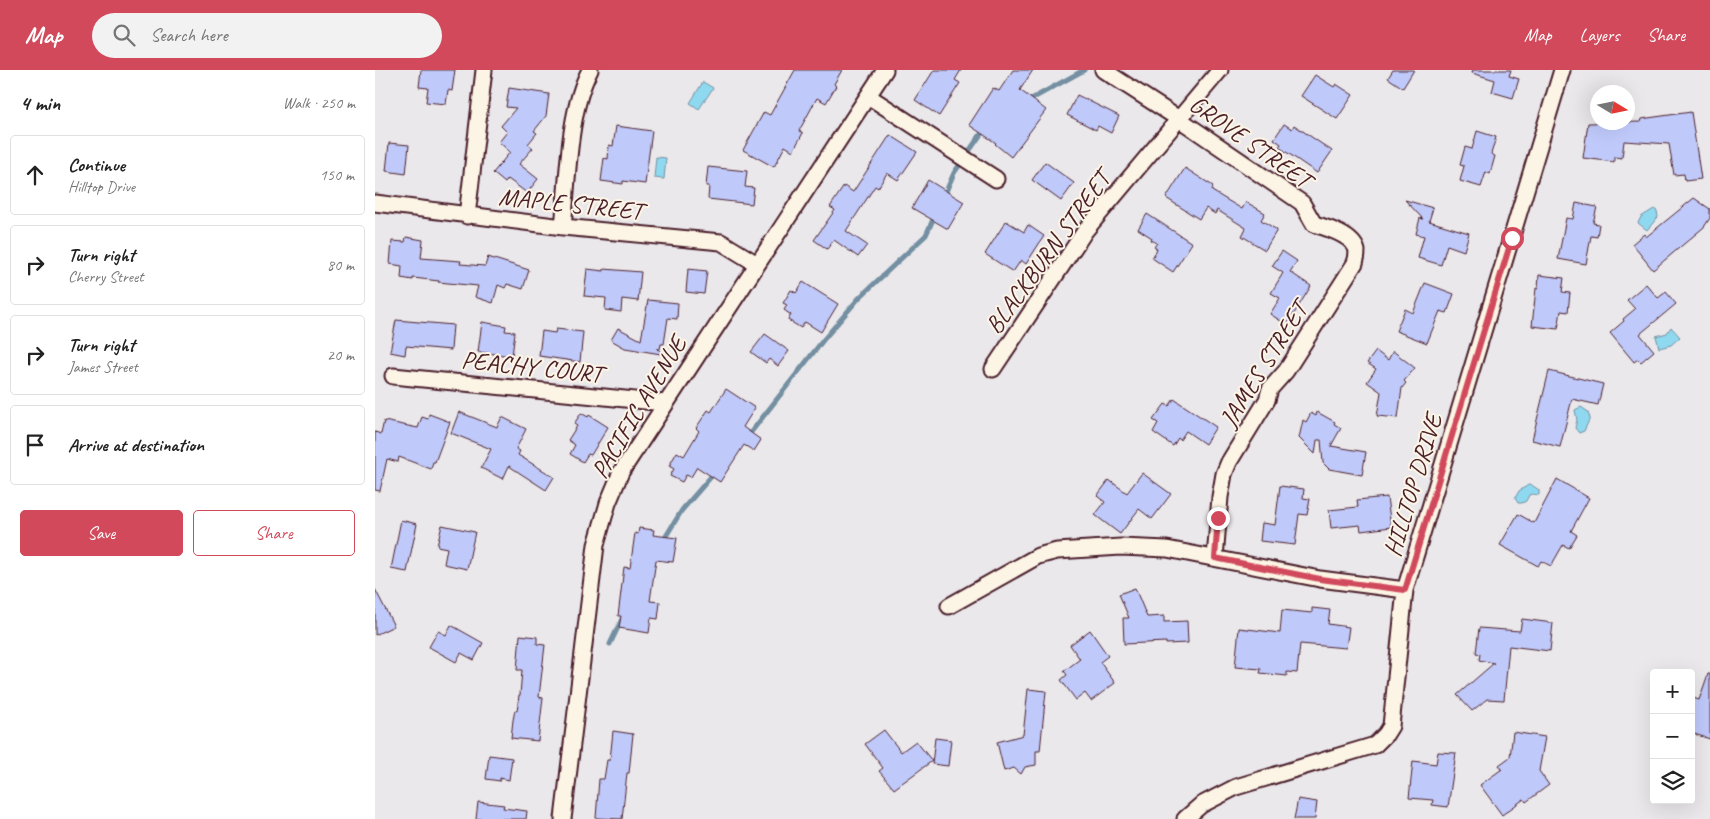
<!DOCTYPE html>
<html lang="en">
<head>
<meta charset="utf-8">
<style>
  :root { --surface:#fff; --page:#f2f2f2; --text:#222; --muted:#767676; --line:#e0e0e0; --accent:#d1495b }
  body { margin:0; font-family:Caveat,sans-serif; background:var(--page); color:var(--text) }
  .controls { position:absolute; right:15px; bottom:15px; display:grid; overflow:hidden; border-radius:5px; box-shadow:0 5px 20px #0002 }
  .controls button { width:45px; height:45px; display:grid; place-items:center; padding:0; border:0; border-bottom:1px solid var(--line); background:var(--surface); color:var(--text); font:25px sans-serif }
  .compass { position:absolute; left:1215px; top:15px; width:45px; height:45px; border-radius:50%; background:var(--surface); box-shadow:0 5px 20px #0002; rotate:100deg }
  .stop { position:absolute; width:15px; height:15px; margin:-11px; border:4px solid #d1495b; border-radius:50%; background:#fff }
  .stop.end { background:#d1495b; border-color:#fff; box-shadow:0 1px 5px #0008 }
  .list { margin:0; padding:0; list-style:none }
  h2 { display:flex; justify-content:space-between; align-items:center; height:65px; margin:0; padding:0 20px; font-size:21px }
  h2 small { font-size:16px; font-weight:400; color:var(--muted) }
  .list li { display:grid; grid-template-columns:32px 1fr auto; gap:15px; align-items:center; box-sizing:border-box; height:80px; margin:0 10px 10px; padding:0 10px; border:1px solid var(--line); border-radius:5px }
  .list b { display:block; font-size:19px; white-space:nowrap }
  .list p { margin:0; font-size:16px; white-space:nowrap; color:var(--muted) }
  .list em { font-size:16px; font-style:normal; color:var(--muted) }
  .actions { display:flex; gap:10px; padding:15px 20px }
  .actions a { flex:1; padding:11px 0; border:1px solid var(--accent); border-radius:5px; text-align:center; font-size:18px; color:var(--accent) }
  .actions .main { background:var(--accent); color:#fff }
  .icon { flex:none; width:28px; height:28px; fill:none; stroke:currentColor; stroke-width:2; stroke-linecap:round; stroke-linejoin:round }
  .map { position:relative; flex:none; width:1335px; height:749px; overflow:hidden }
  header { display:flex; align-items:center; gap:30px; box-sizing:border-box; height:70px; padding:0 25px; background:var(--accent); color:#fff }
  header strong { font-size:24px }
  nav { display:flex; gap:28px; margin-inline-start:auto; font-size:18px }
  .search { width:350px; height:45px; background:var(--page); display:flex; align-items:center; gap:12px; box-sizing:border-box; padding:0 18px; border-radius:28px; color:var(--muted); font-size:19px }
  main { display:flex }
  aside { flex:1; background:var(--surface) }
  .map>svg:first-child { display:block }
</style>
</head>
<body>
<header>
<strong>Map</strong>
<div class="search"><svg class="icon" aria-label="search" viewBox="0 0 24 24"><circle cx="10" cy="10" r="6"/><path d="M15 15l6 6"/></svg>Search here</div>
<nav><a>Map</a><a>Layers</a><a>Share</a></nav>
</header>
<main>
<aside>
<h2>4 min<small>Walk · 250 m</small></h2>
<ul class="list">
<li><svg class="icon" aria-label="ahead" viewBox="0 0 24 24"><path d="M12 20V5M6 11l6-6 6 6"/></svg><div><b>Continue</b><p>Hilltop Drive</p></div><em>150 m</em></li>
<li><svg class="icon" aria-label="right" viewBox="0 0 24 24"><path d="M7 20v-9h11M14 6l5 5-5 5"/></svg><div><b>Turn right</b><p>Cherry Street</p></div><em>80 m</em></li>
<li><svg class="icon" aria-label="right" viewBox="0 0 24 24"><path d="M7 20v-9h11M14 6l5 5-5 5"/></svg><div><b>Turn right</b><p>James Street</p></div><em>20 m</em></li>
<li><svg class="icon" aria-label="arrive" viewBox="0 0 24 24"><path d="M6 21V4h12l-3 4 3 4H6"/></svg><div><b>Arrive at destination</b></div></li>
</ul>
<div class="actions"><a class="main">Save</a><a>Share</a></div>
</aside>
<div class="map">
<svg width="1335" height="749" viewBox="0 0 1335 749">
  <rect width="100%" height="100%" fill="#eae8eb"/>
  <filter id="ink" filterUnits="userSpaceOnUse"><feTurbulence type="fractalNoise" baseFrequency=".02" numOctaves="2"/><feDisplacementMap in="SourceGraphic" scale="10" xChannelSelector="R" yChannelSelector="G"/><feConvolveMatrix kernelMatrix="1 2 1 2 8 2 1 2 1" color-interpolation-filters="sRGB"/></filter>
  <g filter="url(#ink)">
    <!-- water -->
    <path fill="#8fd9f0" stroke="#738fa1" d="M328,12L338,18L324,39L315,33Z
      M281,87L291,88L289,109L279,108Z
      M1279,139L1282,141L1283,147L1272,160L1263,153L1266,147Z
      M1296,257L1305,267L1296,275L1284,278L1281,266L1292,263Z
      M1206,337L1212,341L1215,348L1209,361L1204,363L1200,358L1202,350L1200,340Z
      M1155,414L1164,420V425L1157,424L1154,425L1151,431L1147,433H1143L1140,428L1144,421Z"/>
    <g fill="none" stroke-linecap="round" stroke-linejoin="round">
      <!-- stream -->
      <path stroke="#738fa1" stroke-width="5" d="M651,32L709,0
        M569,126L579,103L606,64L611,60
        M373,366L449,269L484,228L551,165L560,145
        M288,471L307,440L340,402
        M235,574L247,549"/>
    </g>
    <!-- building -->
    <path fill="#bfc9fa" stroke="#4a1f2b" d="M46,0H80L77,21L73,20L71,34L51,32L53,18L44,17Z
      M420,0H467L459,14L461,16L451,33L442,28L424,61L428,63L418,81L410,76L399,97L368,80L389,42L395,45Z
      M559,0H586L580,10L585,13L564,46L540,30Z
      M638,0H658L645,20L671,40L636,87L620,74L621,73L594,55L618,18L624,21Z
      M1018,0H1039L1028,18L1013,8Z
      M1098,0H1136L1134,6L1144,9L1138,28L1117,22L1120,10L1097,3Z
      M940,5L959,17L961,14L978,25L962,49L926,26Z
      M134,18L174,24L171,46L159,61L162,63L153,74L158,78L144,94L163,109L152,123L133,109L130,113L118,103L135,82L124,72L132,62L126,56L141,38L131,37Z
      M702,25L744,46L736,63L723,56L721,60L692,45Z
      M1316,42L1326,109L1310,111L1309,104L1299,105L1294,74L1249,71L1247,88L1239,87V92L1208,88L1213,53L1266,52L1267,49L1273,48Z
      M909,54L917,59L919,55L957,81L942,103L904,77L906,74L899,69Z
      M241,56L277,61L270,114L248,111V114L226,111L229,88L233,89L234,75L238,76Z
      M1102,61L1121,67L1116,84L1120,86L1115,104L1111,102L1106,117L1085,111L1089,96L1085,95L1090,77L1097,79Z
      M515,65L542,82L523,110L512,103L503,118L500,116L471,161L492,175L483,187L459,170L452,179L439,170L460,140L455,137L469,116L478,122Z
      M14,73L34,75L31,104L11,101Z
      M670,92L699,113L686,131L657,110Z
      M333,97L372,101L370,117L379,118L377,134L333,129L334,116H331Z
      M810,98L838,116L837,121L867,139L871,132L890,143L886,150L902,160L890,180L867,166L871,158L842,140L840,144L831,138L824,149L791,128Z
      M553,110L589,132L573,159L537,138Z
      M1319,128L1335,139V148L1329,157L1278,200L1257,174L1269,164L1271,167Z
      M1030,130L1058,138L1054,151L1094,163L1089,181L1072,175L1066,195L1043,188L1049,166L1041,164L1045,148L1048,149Z
      M1201,133L1222,137L1218,153L1224,154L1222,167L1216,166L1211,194L1183,189L1191,148L1198,149Z
      M772,144L817,173L798,202L777,188L782,179L779,177L782,173L776,170L777,168L763,159Z
      M631,151L649,162L653,155L669,166L651,194L646,190L638,202L610,184Z
      M31,167L48,170L46,188L86,191L85,194L110,196L113,187L154,200L148,219L132,214L130,218L123,215L118,233L100,227L103,216L63,212L64,211L38,208V210L26,208L27,196L15,194L17,171L30,172Z
      M907,181L922,191L915,202L936,216L912,255L895,244L905,228L896,223L908,203L897,196Z
      M212,199L229,201V199L266,202L263,231L247,229L246,242L230,240L231,228L209,226Z
      M313,199L332,201L329,224L311,222Z
      M1164,205L1189,208L1187,222L1195,223L1193,242L1186,241L1183,259L1157,256L1161,218L1163,219Z
      M428,212L463,234L446,262L430,252L426,258L413,250L416,245L409,240L412,235L408,233L416,220L421,223Z
      M1050,213L1079,224L1072,243L1065,241L1052,273L1021,261L1030,239L1038,243Z
      M1271,214L1283,228L1291,222L1301,234L1265,264L1279,281L1266,292L1263,289L1259,292L1235,263L1249,251L1248,249L1260,239L1252,230Z
      M273,230L303,233L302,249L293,248L289,274H286L285,279H282L286,281V284L250,278L236,270L243,258L266,270Z
      M21,250L78,255L76,280L31,276L30,285L15,282Z
      M107,252L131,256L130,261L140,262L137,286L103,282Z
      M181,259L208,262L205,292L164,286L167,261L180,263Z
      M390,264L414,281L403,296L394,289L391,293L376,282Z
      M1001,281L1013,290L1018,281L1040,298L1029,311L1031,313L1027,318L1023,348L1002,346L1006,322L992,312L1001,299L992,293Z
      M1174,301L1228,314L1223,335L1197,329L1185,377L1157,370Z
      M351,319L380,338L368,357L386,370L379,381L369,375L345,412L322,397L316,407L311,405L307,412L295,406L299,399L294,396L302,382L309,386L324,361L321,358L333,340L336,342Z
      M799,329L841,357L830,374L811,361L805,370L803,368L798,376L778,362L783,353L778,350L790,334L794,336Z
      M84,342L122,357L127,347L151,359L141,379L145,381L143,385L179,407L171,420L134,396L128,409L106,398L116,379L76,363Z
      M942,342L960,352L959,354L966,358L956,376L991,382L987,405L954,399L948,393L946,370H942L940,384L924,368L928,350L931,352L936,343L941,346Z
      M206,343L213,347L214,345L233,357L216,385L213,384L208,392L195,384L200,375L193,370L202,356L199,354Z
      M54,344L75,352L60,392H58L56,399L24,387L23,392L12,389L5,421L0,420V362L6,364L9,351L43,358L47,347L53,349Z
      M767,403L796,424L777,449L764,439L745,464L720,445L730,432L722,426L734,410L752,423Z
      M1182,409L1214,428L1196,461L1202,465L1194,478L1188,475L1176,496L1166,491L1163,496L1125,475L1143,444L1159,453Z
      M905,416L929,419L928,428L935,429L932,445L924,444L920,475L885,471L887,453L900,455Z
      M1012,427L1016,457L986,461L985,455L956,458L954,440L983,437L982,430Z
      M26,450L42,454L32,502L16,499Z
      M67,455L100,462L92,499L69,494L72,478L62,476Z
      M264,458L279,460L278,465L302,468L298,492L281,490L275,531L285,532L283,549L276,548L274,563L244,558L246,546H243L249,497L255,498L260,463L263,464Z
      M760,518L772,547L789,546V552L812,551L813,573L791,574V572L749,574L748,548H754L744,524Z
      M0,519L19,556L0,565Z
      M937,538L955,540L953,554L974,557L971,578L925,574L922,603L912,602V606L885,603L886,599L860,597L864,558L905,563L907,540L937,543Z
      M1147,549L1178,553L1175,581L1134,576L1129,630L1112,629L1097,641L1082,625L1119,593L1104,590L1105,584L1101,583L1104,558L1145,561Z
      M76,555L108,573L99,590L86,583L81,592L54,577L63,561L71,565Z
      M715,560L733,586L725,592L740,613L716,631L710,623L701,630L686,610L692,605L689,601L705,589L695,575Z
      M145,565L162,567V574L170,575L164,627L168,628L163,671L136,668L138,650L140,640L142,641L144,625H145L147,600H142Z
      M1333,604H1335V669L1316,663V627L1324,630Z
      M653,619L671,621L665,681H661V695L650,697L646,704L639,698L629,701L622,672L648,665Z
      M509,660L526,682L541,671L557,691L519,719L504,701L508,698L490,674Z
      M238,661L258,664L254,703H252L247,749L221,748L224,709H229L232,690H235Z
      M1138,662L1170,667L1164,701L1174,715L1151,732L1149,729L1127,745L1105,715L1127,699L1124,695L1135,687Z
      M560,668L576,670L573,696L557,694Z
      M1063,682L1081,683L1073,737L1057,735L1058,730L1034,728L1038,691L1061,694Z
      M114,685L137,688L134,710L125,708V711L111,709Z
      M923,729L942,732L940,749H919Z
      M103,732L129,735L128,738L152,741L151,749H101Z"/>
    <g fill="none" stroke-linecap="round" stroke-linejoin="round">
      <defs>
        <path id="minor" d="M728,0L804,49L927,133L939,154C953,158 979,166 982,181C982,185 981,190 980,193L911,301L895,319L892,330L854,392L849,404L845,427L840,488
          M493,26L621,109
          M0,133L188,157L346,172L382,194
          M92,146L109,0
          M188,157C193,110 193,41 215,0
          M618,299L710,161L845,0
          M18,306L290,333
          M574,536L663,486L682,481L746,477L792,479L945,509L1030,520
          M188,749L221,475L233,433L246,402L510,0
          M810,749L826,735L861,717L1000,675L1011,664L1016,656L1030,520L1187,0"/>
      </defs>
      <!-- minor casing -->
      <use href="#minor" stroke="#4a1f2b" stroke-width="19"/>
      <!-- minor -->
      <use href="#minor" stroke="#fcf5e5" stroke-width="15"/>
    </g>
  </g>
  <g fill="none" stroke-linecap="round" stroke-linejoin="round" filter="url(#ink)">
    <!-- route -->
    <path stroke="#d1495b" stroke-width="6" d="M843,448L840,488L945,509L1030,520L1137,168"/>
  </g>
  <g text-anchor="middle" stroke-width="4" stroke-linejoin="round" paint-order="stroke">
    <!-- street labels -->
    <g font-size="25" fill="#4a1f2b" stroke="#fcf5e5">
      <text transform="translate(876 71) rotate(35)" y="9">GROVE STREET</text>
      <text transform="translate(196 133) rotate(6)" y="9">MAPLE STREET</text>
      <text transform="translate(672 182) rotate(-54)" y="9">BLACKBURN STREET</text>
      <text transform="translate(888 294) rotate(-58)" y="9">JAMES STREET</text>
      <text transform="translate(157 296) rotate(6)" y="9">PEACHY COURT</text>
      <text transform="translate(263 337) rotate(-59)" y="9">PACIFIC AVENUE</text>
      <text transform="translate(1037 415) rotate(-73)" y="9">HILLTOP DRIVE</text>
    </g>
  </g>
</svg>
<div class="controls">
<button>+</button>
<button>−</button>
<button><svg class="icon" aria-label="layers" viewBox="0 0 24 24"><path d="M12 4l9 5-9 5-9-5zM3 14l9 5 9-5"/></svg></button>
</div>
<svg class="compass" viewBox="-18 -18 36 36"><path d="M0-13l5 13h-10z" fill="#e53935"/><path d="M0 13l5-13h-10z" fill="#767676"/></svg>
<div class="stop" style="left:1137px;top:168px"></div>
<div class="stop end" style="left:843px;top:448px"></div>
</div>
</main>
</body>
</html>
